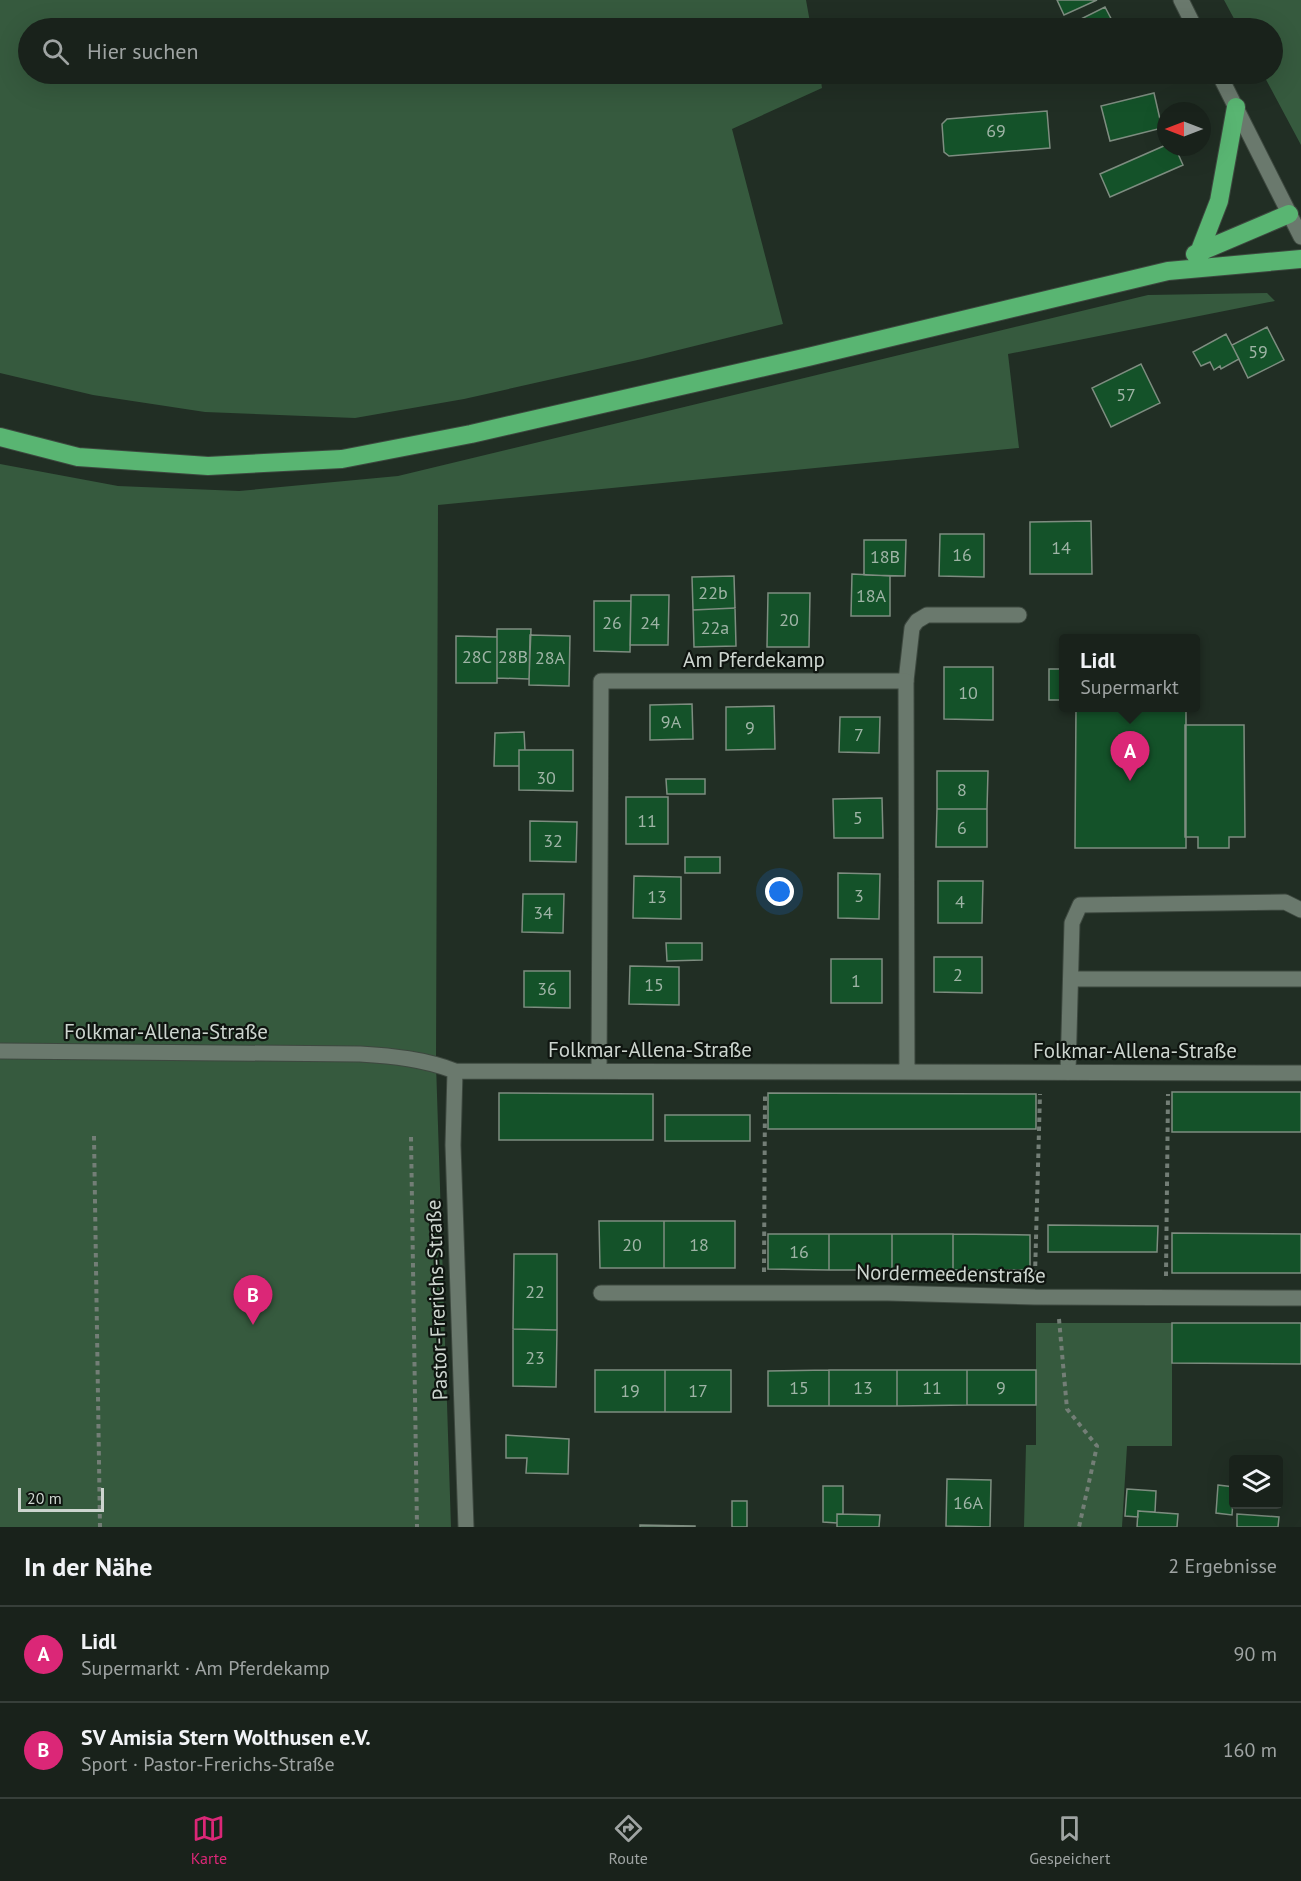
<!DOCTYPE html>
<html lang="de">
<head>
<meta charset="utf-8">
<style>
  :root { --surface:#19221b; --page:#262f28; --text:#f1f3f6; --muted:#9fa4a3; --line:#373f3a; --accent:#db2777 }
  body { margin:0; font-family:"PT Sans",sans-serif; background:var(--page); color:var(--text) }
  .controls { position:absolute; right:18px; bottom:18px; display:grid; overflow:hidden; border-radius:6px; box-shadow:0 6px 24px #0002 }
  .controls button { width:54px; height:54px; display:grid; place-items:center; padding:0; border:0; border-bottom:2px solid var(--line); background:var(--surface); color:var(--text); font:30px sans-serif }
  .compass { position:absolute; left:1157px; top:102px; width:54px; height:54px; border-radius:50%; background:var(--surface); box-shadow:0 6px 24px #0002; rotate:270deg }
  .scale { position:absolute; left:18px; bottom:15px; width:86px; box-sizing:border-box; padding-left:6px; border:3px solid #cdd5cf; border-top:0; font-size:16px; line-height:21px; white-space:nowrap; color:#cdd5cf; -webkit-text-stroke:4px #0f1510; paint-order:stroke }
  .you { position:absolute; left:780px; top:892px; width:21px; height:21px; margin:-15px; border:4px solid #fff; border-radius:50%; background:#1a73e8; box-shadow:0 0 0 9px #1a73e833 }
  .badge { display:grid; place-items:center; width:39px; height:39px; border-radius:50%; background:var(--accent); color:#fff; font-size:20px; font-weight:700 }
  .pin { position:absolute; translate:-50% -50px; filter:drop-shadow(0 2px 3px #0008) }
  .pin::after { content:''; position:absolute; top:32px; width:21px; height:18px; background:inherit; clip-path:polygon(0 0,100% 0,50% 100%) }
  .popup { position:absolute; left:1059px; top:634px; width:141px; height:78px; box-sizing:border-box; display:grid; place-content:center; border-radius:6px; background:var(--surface); filter:drop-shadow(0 2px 4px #0005); font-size:20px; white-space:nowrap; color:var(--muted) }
  .popup b { font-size:22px; color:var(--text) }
  .popup::after { content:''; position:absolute; left:50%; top:100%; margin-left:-12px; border:12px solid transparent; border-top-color:var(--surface) }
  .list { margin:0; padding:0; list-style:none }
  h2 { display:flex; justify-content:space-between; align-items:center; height:78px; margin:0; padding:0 24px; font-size:26px }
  h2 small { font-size:20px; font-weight:400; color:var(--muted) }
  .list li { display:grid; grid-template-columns:39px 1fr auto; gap:18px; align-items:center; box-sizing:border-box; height:96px; padding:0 24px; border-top:2px solid var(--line) }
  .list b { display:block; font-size:22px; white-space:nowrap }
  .list p { margin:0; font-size:20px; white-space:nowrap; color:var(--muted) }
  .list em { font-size:20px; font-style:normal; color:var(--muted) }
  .icon { flex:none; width:33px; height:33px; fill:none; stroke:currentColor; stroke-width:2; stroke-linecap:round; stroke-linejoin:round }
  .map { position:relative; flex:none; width:1301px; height:1527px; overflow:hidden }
  .search { position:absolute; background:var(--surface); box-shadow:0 6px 24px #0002; left:18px; right:18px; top:18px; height:66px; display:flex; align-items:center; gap:15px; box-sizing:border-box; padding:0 21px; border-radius:33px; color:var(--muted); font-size:22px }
  .sheet { height:270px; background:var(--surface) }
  nav { display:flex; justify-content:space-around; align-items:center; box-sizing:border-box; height:84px; border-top:2px solid var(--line); background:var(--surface); font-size:16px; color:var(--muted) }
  nav a { display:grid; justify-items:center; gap:3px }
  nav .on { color:var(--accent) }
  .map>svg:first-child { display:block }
</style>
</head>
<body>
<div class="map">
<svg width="1301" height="1527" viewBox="0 0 1301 1527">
  <rect width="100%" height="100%" fill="#212e24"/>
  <!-- green -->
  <path fill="#365a3e" d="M0,0H806L811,28H28V74H820L822,88L732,129L783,324L642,359L464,399L355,418L205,412L93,395L0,373Z
    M1224,0H1301V145L1263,74H1272V28H1239Z
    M1267,293L1275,301L1008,354L1019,448L438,505L436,1064L451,1527H0V464L118,486L239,491L398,476L1148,295Z
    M1036,1323H1172V1446H1127L1122,1527H1024L1026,1445H1036Z"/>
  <!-- building -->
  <path fill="#145229" stroke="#7e8d80" stroke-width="1.5" d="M1057,0H1097L1064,15Z
    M1105,7L1116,28H1063Z
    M1154,93L1162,128L1110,141L1101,106Z
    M1047,111L1050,148L949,156L944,152L942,124L947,119Z
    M1166,145V147H1175L1183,165L1110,197L1100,174Z
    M1267,327L1284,360L1248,378L1232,345Z
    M1226,334L1239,359L1221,369L1220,366L1214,370L1210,362L1201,366L1193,352Z
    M1141,364L1160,403L1111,427L1092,388Z
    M1091,521L1092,574H1030V522Z
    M940,534H984V577L939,576Z
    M864,540H906L905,576L864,575Z
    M852,574L890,576V616H851Z
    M734,576L735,608L693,610L692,577Z
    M768,593H810L809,647H767Z
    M631,595H669L668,645H630Z
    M594,601H631L630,652L594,651Z
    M735,608L736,646L694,647L693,610Z
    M497,629H531L529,679L497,678Z
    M530,635L570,636L569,686L529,685Z
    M456,636L497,637V683H456Z
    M944,667H993V720L944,719Z
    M1049,669H1064V700H1049Z
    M692,704L693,739L650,740V705Z
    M774,706L775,749L726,750V707Z
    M1076,708H1186V848H1075Z
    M840,717H880L879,753L839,752Z
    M1185,725H1244L1245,837H1229V848H1198V837H1185Z
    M524,732L525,750H519V766H494L495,733Z
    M519,750H573V791L519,790Z
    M937,771H988L987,809H937Z
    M666,779H705V794H667Z
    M626,797H668V844H626Z
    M882,798L883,838H834L833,799Z
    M937,809H987V847H936Z
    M530,821L577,822L576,862L530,861Z
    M685,857H720V873H685Z
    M838,873L880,874L879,919L838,918Z
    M634,876L681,877V919L633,918Z
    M938,881H983L982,923H938Z
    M523,894H564L563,933L522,932Z
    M666,943H702V960L667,961Z
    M934,957H982V993L934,992Z
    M831,959H882V1003H831Z
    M630,966L679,967V1005L629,1004Z
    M524,971H570V1008L524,1007Z
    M1172,1092H1301V1132H1172Z
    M499,1093L653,1094V1140H499Z
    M768,1093L1036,1094V1129H768Z
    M665,1115H750V1141H665Z
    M599,1221H664V1268H600Z
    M664,1221H735V1268H664Z
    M1048,1225L1158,1226L1157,1252H1048Z
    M1172,1233L1301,1234V1273H1172Z
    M768,1234H829V1270L768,1269Z
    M829,1234H892V1270H829Z
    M892,1234H953V1270H892Z
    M953,1234L1030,1235V1270H953Z
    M514,1254H557V1330L513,1329Z
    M1172,1323H1301V1364L1172,1363Z
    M513,1329L557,1330L556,1387L513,1386Z
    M595,1370H665V1412H595Z
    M665,1370H731V1412H665Z
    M829,1370V1406H768V1371Z
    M829,1370H897V1406H829Z
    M897,1370H967V1405L897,1406Z
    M967,1370H1036V1405H967Z
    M506,1435L569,1439L568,1474L526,1473L527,1458H506Z
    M947,1479L991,1480L990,1527L946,1526Z
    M1218,1485L1234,1487L1232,1515L1216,1513Z
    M823,1486H843V1514H837V1523L823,1522Z
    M1127,1489L1156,1491L1155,1512L1138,1511V1517L1125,1516Z
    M732,1501H747V1527H732Z
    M1138,1511L1178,1514L1177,1527H1137Z
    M837,1514L880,1515L879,1527H837Z
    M1237,1514L1279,1517L1278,1527H1237Z
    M640,1525L695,1526V1527H640Z"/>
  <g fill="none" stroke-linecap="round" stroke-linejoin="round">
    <defs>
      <path id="lane" d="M906,681L912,628L917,621L927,615H1019
        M1071,979H1301
        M1068,1072L1072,923L1080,905L1285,902L1301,910"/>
      <path id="street" d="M0,1051L360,1054C393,1056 424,1059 455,1071L1301,1073
        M599,1070L601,681H906L907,1072
        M455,1071L453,1145L466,1527
        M601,1293H888L1035,1297L1301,1298"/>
      <path id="secondary" d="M1181,0L1195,28
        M1219,74L1301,237"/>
      <path id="highway" d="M1200,250L1219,201L1236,107
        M1195,254L1289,214
        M0,437L78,457L208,466L342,459L471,434L808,357L1168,271L1301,259"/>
    </defs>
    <!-- lane casing -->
    <use href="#lane" stroke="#3d483f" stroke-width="17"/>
    <!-- street casing -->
    <use href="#street" stroke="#3d483f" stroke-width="17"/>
    <!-- secondary casing -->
    <use href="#secondary" stroke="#3d483f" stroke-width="17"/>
    <!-- highway casing -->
    <use href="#highway" stroke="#3d483f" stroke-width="20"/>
    <!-- path -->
    <path stroke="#737e76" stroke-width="4" stroke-dasharray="4.5 4.5" stroke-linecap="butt" d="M94,1136L100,1527
      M411,1137L417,1527
      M764,1272L765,1094
      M1035,1275L1040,1094
      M1166,1276L1168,1094
      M1059,1319L1067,1409L1097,1446L1079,1527"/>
    <!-- lane -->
    <use href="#lane" stroke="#6a796d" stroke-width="15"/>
    <!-- street -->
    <use href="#street" stroke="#6a796d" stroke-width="15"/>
    <!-- secondary -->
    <use href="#secondary" stroke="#6a796d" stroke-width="15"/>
    <!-- highway -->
    <use href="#highway" stroke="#59b572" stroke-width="18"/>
  </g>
  <g text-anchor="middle" stroke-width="4.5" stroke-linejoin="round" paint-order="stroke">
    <!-- number labels -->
    <g font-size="18" fill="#9fb4a6">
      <text x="996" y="137">69</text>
      <text x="1258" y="358">59</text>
      <text x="1126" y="401">57</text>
      <text x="1061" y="554">14</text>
      <text x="962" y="561">16</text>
      <text x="885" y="563">18B</text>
      <text x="713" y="599">22b</text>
      <text x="871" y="602">18A</text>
      <text x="789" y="626">20</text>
      <text x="612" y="629">26</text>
      <text x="650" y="629">24</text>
      <text x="715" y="634">22a</text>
      <text x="477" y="663">28C</text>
      <text x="513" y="663">28B</text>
      <text x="550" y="664">28A</text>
      <text x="968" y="699">10</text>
      <text x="671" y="728">9A</text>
      <text x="750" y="734">9</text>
      <text x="859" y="741">7</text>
      <text x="546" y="784">30</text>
      <text x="962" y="796">8</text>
      <text x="858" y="824">5</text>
      <text x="647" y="827">11</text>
      <text x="962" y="834">6</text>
      <text x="553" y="847">32</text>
      <text x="859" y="902">3</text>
      <text x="657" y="903">13</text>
      <text x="960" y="908">4</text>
      <text x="543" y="919">34</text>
      <text x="958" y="981">2</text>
      <text x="856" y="987">1</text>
      <text x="654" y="991">15</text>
      <text x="547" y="995">36</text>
      <text x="632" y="1251">20</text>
      <text x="699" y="1251">18</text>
      <text x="799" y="1258">16</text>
      <text x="535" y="1298">22</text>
      <text x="535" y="1364">23</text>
      <text x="799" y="1394">15</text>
      <text x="863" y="1394">13</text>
      <text x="932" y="1394">11</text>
      <text x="1001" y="1394">9</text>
      <text x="630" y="1397">19</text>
      <text x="698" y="1397">17</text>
      <text x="968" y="1509">16A</text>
    </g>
    <!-- street labels -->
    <g font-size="21" fill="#cdd5cf" stroke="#0f1510">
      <text x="754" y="667">Am Pferdekamp</text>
      <text x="166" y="1039">Folkmar-Allena-Straße</text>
      <text x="650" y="1057">Folkmar-Allena-Straße</text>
      <text x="1135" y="1058">Folkmar-Allena-Straße</text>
      <text transform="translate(951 1274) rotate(1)" y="7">Nordermeedenstraße</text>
      <text transform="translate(437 1300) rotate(-92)" y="7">Pastor-Frerichs-Straße</text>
    </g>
  </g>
</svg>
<div class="controls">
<button><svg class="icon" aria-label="layers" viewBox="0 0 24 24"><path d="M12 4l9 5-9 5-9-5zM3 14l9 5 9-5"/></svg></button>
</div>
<svg class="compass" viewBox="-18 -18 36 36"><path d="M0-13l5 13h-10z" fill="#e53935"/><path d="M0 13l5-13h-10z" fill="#9fa4a3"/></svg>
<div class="scale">20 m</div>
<div class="you"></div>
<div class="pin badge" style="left:1130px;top:781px">A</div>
<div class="popup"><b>Lidl</b>Supermarkt</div>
<div class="pin badge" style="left:253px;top:1325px">B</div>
<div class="search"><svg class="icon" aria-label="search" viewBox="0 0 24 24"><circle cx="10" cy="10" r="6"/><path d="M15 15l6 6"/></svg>Hier suchen</div>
</div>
<section class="sheet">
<h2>In der Nähe<small>2 Ergebnisse</small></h2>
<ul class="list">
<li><span class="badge">A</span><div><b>Lidl</b><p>Supermarkt · Am Pferdekamp</p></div><em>90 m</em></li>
<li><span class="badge">B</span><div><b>SV Amisia Stern Wolthusen e.V.</b><p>Sport · Pastor-Frerichs-Straße</p></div><em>160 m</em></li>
</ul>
</section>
<nav>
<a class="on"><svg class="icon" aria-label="map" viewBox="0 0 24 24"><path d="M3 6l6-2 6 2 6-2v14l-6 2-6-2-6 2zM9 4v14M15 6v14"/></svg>Karte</a>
<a><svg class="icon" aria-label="directions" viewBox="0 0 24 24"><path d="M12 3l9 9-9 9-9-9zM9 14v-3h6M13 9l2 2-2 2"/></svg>Route</a>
<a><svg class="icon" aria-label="saved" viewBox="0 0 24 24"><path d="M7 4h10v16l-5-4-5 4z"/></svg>Gespeichert</a>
</nav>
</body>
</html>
